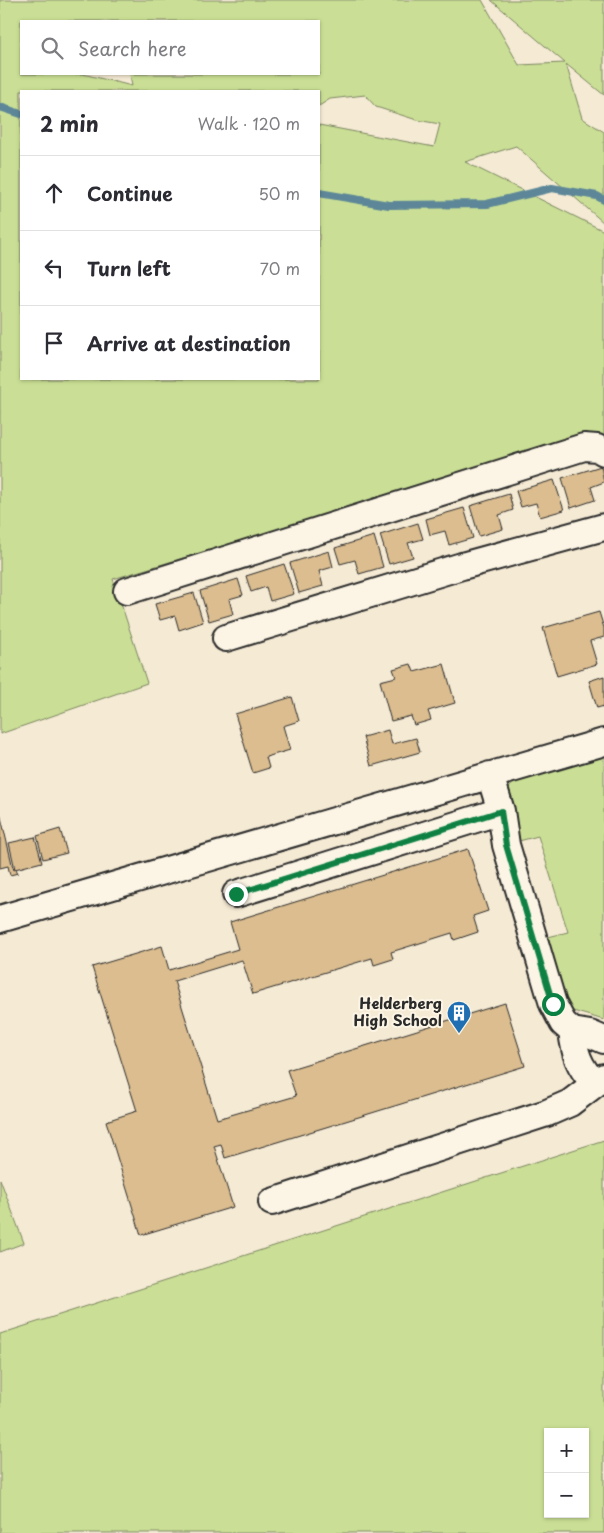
<!DOCTYPE html>
<html lang="en">
<head>
<meta charset="utf-8">
<style>
  :root { --surface:#fff; --page:#f7f7f7; --text:#2b2b33; --muted:#7c7c81; --line:#e1e1e2 }
  body { margin:0; font-family:"Playpen Sans",sans-serif; background:var(--page); color:var(--text) }
  .controls { position:absolute; right:15px; bottom:15px; display:grid; overflow:hidden; border-radius:0px; box-shadow:0 1px 4px #0004 }
  .controls button { width:45px; height:45px; display:grid; place-items:center; padding:0; border:0; border-bottom:1px solid var(--line); background:var(--surface); color:var(--text); font:25px sans-serif }
  .stop { position:absolute; width:15px; height:15px; margin:-11px; border:4px solid #0b8043; border-radius:50%; background:#fff }
  .stop.end { background:#0b8043; border-color:#fff; box-shadow:0 1px 5px #0008 }
  .list { margin:0; padding:0; list-style:none }
  h2 { display:flex; justify-content:space-between; align-items:center; height:65px; margin:0; padding:0 20px; font-size:21px }
  h2 small { font-size:16px; font-weight:400; color:var(--muted) }
  .list li { display:grid; grid-template-columns:32px 1fr auto; gap:15px; align-items:center; box-sizing:border-box; height:75px; padding:0 20px; border-top:1px solid var(--line) }
  .list b { display:block; font-size:19px; white-space:nowrap }
  .list em { font-size:16px; font-style:normal; color:var(--muted) }
  .icon { flex:none; width:28px; height:28px; fill:none; stroke:currentColor; stroke-width:2; stroke-linecap:round; stroke-linejoin:round }
  .map { position:relative; flex:none; width:604px; height:1533px; overflow:hidden }
  .search { position:absolute; background:var(--surface); box-shadow:0 1px 4px #0004; left:20px; top:20px; width:300px; height:55px; display:flex; align-items:center; gap:12px; box-sizing:border-box; padding:0 18px; border-radius:0px; color:var(--muted); font-size:19px }
  .panel { position:absolute; background:var(--surface); box-shadow:0 1px 4px #0004; left:20px; top:90px; width:300px; height:290px; border-radius:0px }
  .map>svg:first-child { display:block }
</style>
</head>
<body>
<div class="map">
<svg width="604" height="1533" viewBox="0 0 604 1533">
  <rect width="100%" height="100%" fill="#f5ead4"/>
  <filter id="ink" filterUnits="userSpaceOnUse"><feTurbulence type="fractalNoise" baseFrequency=".02" numOctaves="2"/><feDisplacementMap in="SourceGraphic" scale="10" xChannelSelector="R" yChannelSelector="G"/><feConvolveMatrix kernelMatrix="1 2 1 2 8 2 1 2 1" color-interpolation-filters="sRGB"/></filter>
  <g filter="url(#ink)">
    <!-- green -->
    <path fill="#cadf95" stroke="#7a8560" fill-rule="evenodd" d="M0,0H482L519,65L565,63L491,0H604V95L566,64L582,118L604,132V223L516,146L465,162L604,231V445L549,448L113,579L147,683L0,734ZM21,21H319V74H130L132,86L83,74H21ZM21,91H319V106L330,99L365,95L376,107L417,120L440,124L434,147L319,125V379H21Z
      M604,749V1020L573,1011L566,1006L548,937L568,932L538,836L519,841L508,789L525,770Z
      M604,1140V1533H0V1334ZM548,1432H585V1514H548Z
      M0,1179L24,1243L0,1252Z"/>
    <g fill="none" stroke-linecap="round" stroke-linejoin="round">
      <!-- stream -->
      <path stroke="#5d8798" stroke-width="8" d="M0,107L21,114
        M319,193L389,205L487,204L552,188L597,196L604,200"/>
    </g>
    <!-- building -->
    <path fill="#dbbd8f" stroke="#2b2b2b" d="M601,466L604,482L591,487L595,500L571,508L562,478Z
      M554,480L564,510L540,517L536,503L521,507L516,491Z
      M509,494L513,510L499,515L503,529L479,536L470,506Z
      M464,508L473,538L449,545L445,531L430,535L426,519Z
      M418,523L423,539L408,543L413,557L389,564L380,535Z
      M374,536L383,567L359,574L355,560L340,564L335,548Z
      M329,551L333,567L319,571L323,586L299,593L290,563Z
      M284,564L294,594L270,601L266,587L251,592L246,576Z
      M238,579L243,595L229,599L233,614L209,621L200,591Z
      M194,593L203,622L179,630L175,616L160,620L155,604Z
      M599,612L604,628V637L590,641L597,664L557,676L543,628Z
      M411,664L414,672L444,664L455,703L428,711L431,720L414,725L411,716L391,721L380,681L396,677L393,669Z
      M604,676V706L597,708L589,681Z
      M292,697L299,721L283,726L290,750L266,757L269,768L253,773L235,714Z
      M388,730L392,744L416,738L420,752L371,766L363,737Z
      M0,813L12,864L14,870L16,869L18,873L10,875L8,866L0,868Z
      M60,829L67,853L43,859L37,836Z
      M35,837L42,862L15,869L9,843Z
      M468,849L488,911L473,916L478,932L454,940L452,933L391,952L393,959L374,965L372,958L253,994L242,960L174,981L217,1119L296,1096L287,1070L505,1003L525,1066L225,1158L221,1144L214,1146L233,1207L141,1235L106,1121L137,1111L92,967L162,946L169,970L238,949L230,922Z"/>
    <g fill="none" stroke-linecap="round" stroke-linejoin="round">
      <defs>
        <path id="minor" d="M127,591L584,447L597,448L604,452
          M226,638L462,566L604,527
          M490,775L501,811L506,845L553,1004L563,1023L572,1031L590,1034L604,1040
          M236,894L501,811
          M0,919L604,742
          M572,1031C575,1054 578,1065 594,1083
          M272,1202L547,1113L570,1103L604,1077"/>
      </defs>
      <!-- minor casing -->
      <use href="#minor" stroke="#2b2b2b" stroke-width="30"/>
      <!-- minor -->
      <use href="#minor" stroke="#fcf5e5" stroke-width="26"/>
    </g>
  </g>
  <g fill="none" stroke-linecap="round" stroke-linejoin="round" filter="url(#ink)">
    <!-- route -->
    <path stroke="#0b8043" stroke-width="6" d="M236,894L501,811L506,845L553,1004"/>
  </g>
  <!-- icons -->
  <defs>
    <symbol id="building-pin" viewBox="-11 -11 22 30"><path d="M0 17L-7.5 6A9.5 9.5 0 1 1 7.5 6Z" fill="#1f6fb2" stroke="#fcf5e5"/><path d="M-4-6H4V6H1V3H-1V6H-4ZM-2.5-4.3h1.7v1.8h-1.7ZM.8-4.3h1.7v1.8H.8ZM-2.5-1h1.7V.8h-1.7ZM.8-1h1.7V.8H.8Z" fill="#fff"/></symbol>
  </defs>
  <g fill-rule="evenodd">
    <use href="#building-pin" x="445" y="999" width="28" height="38"/>
  </g>
  <g text-anchor="middle" stroke-width="4" stroke-linejoin="round" paint-order="stroke">
    <!-- poi labels -->
    <g font-size="15" font-weight="bold" fill="#2b2b2b" stroke="#fcf5e5" text-anchor="end">
      <text x="442" y="1009">Helderberg<tspan x="442" dy="17">High School</tspan></text>
    </g>
  </g>
</svg>
<div class="controls">
<button>+</button>
<button>−</button>
</div>
<div class="stop" style="left:553px;top:1004px"></div>
<div class="stop end" style="left:236px;top:894px"></div>
<div class="search"><svg class="icon" aria-label="search" viewBox="0 0 24 24"><circle cx="10" cy="10" r="6"/><path d="M15 15l6 6"/></svg>Search here</div>
<section class="panel">
<h2>2 min<small>Walk · 120 m</small></h2>
<ul class="list">
<li><svg class="icon" aria-label="ahead" viewBox="0 0 24 24"><path d="M12 20V5M6 11l6-6 6 6"/></svg><div><b>Continue</b></div><em>50 m</em></li>
<li><svg class="icon" aria-label="left" viewBox="0 0 24 24"><path d="M17 20v-9H6M10 6l-5 5 5 5"/></svg><div><b>Turn left</b></div><em>70 m</em></li>
<li><svg class="icon" aria-label="arrive" viewBox="0 0 24 24"><path d="M6 21V4h12l-3 4 3 4H6"/></svg><div><b>Arrive at destination</b></div></li>
</ul>
</section>
</div>
</body>
</html>
